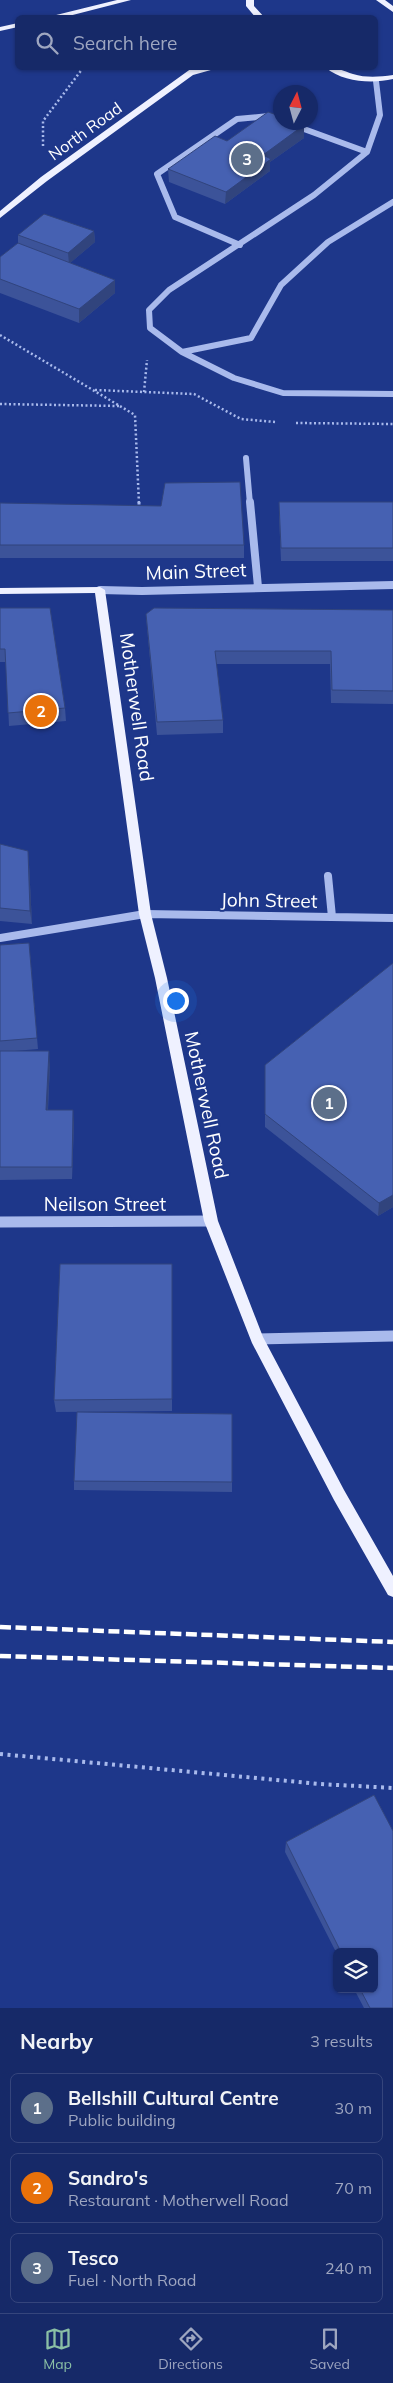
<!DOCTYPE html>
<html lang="en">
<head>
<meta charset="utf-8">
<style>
  :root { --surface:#162968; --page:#1f316e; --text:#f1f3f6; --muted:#9ea6c0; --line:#35457c; --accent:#8abfa5 }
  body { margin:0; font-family:Mulish,sans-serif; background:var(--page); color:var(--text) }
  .controls { position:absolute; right:15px; bottom:15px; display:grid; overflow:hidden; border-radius:8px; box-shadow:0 1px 4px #0004 }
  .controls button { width:45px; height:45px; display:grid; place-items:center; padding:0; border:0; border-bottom:1px solid var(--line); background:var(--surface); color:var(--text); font:25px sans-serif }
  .compass { position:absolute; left:273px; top:85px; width:45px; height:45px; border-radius:50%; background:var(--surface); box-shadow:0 1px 4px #0004; rotate:6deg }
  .you { position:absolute; left:175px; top:1000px; width:18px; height:18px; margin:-12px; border:4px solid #fff; border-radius:50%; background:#1a73e8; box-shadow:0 0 0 8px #1a73e833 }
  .badge { display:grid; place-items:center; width:32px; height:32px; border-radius:50%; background:var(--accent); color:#fff; font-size:16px; font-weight:700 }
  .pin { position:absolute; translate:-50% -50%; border:2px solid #fff; box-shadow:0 1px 5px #0006 }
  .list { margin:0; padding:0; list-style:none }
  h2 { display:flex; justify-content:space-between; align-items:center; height:65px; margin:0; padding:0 20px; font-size:21px }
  h2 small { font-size:16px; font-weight:400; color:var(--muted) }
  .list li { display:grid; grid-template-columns:32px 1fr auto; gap:15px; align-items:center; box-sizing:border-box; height:70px; margin:0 10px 10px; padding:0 10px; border:1px solid var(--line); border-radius:8px }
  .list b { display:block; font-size:19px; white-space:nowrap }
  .list p { margin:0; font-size:16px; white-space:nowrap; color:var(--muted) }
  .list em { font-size:16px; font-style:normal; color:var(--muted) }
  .icon { flex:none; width:28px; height:28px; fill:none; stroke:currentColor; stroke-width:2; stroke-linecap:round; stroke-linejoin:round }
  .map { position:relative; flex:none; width:393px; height:2008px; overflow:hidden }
  .search { position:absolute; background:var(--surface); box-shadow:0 1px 4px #0004; left:15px; right:15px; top:15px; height:55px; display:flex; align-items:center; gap:12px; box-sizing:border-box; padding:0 18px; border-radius:8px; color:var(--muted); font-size:19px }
  .sheet { height:305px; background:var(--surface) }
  nav { display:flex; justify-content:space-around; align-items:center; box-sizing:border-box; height:70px; border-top:1px solid var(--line); background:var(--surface); font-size:14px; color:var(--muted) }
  nav a { display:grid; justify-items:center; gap:2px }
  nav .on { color:var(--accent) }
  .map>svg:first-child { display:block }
</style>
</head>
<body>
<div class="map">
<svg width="393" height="2008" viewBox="0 0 393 2008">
  <rect width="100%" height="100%" fill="#1e378a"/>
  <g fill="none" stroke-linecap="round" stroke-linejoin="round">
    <!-- path-far2 -->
    <path stroke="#a9baec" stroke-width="2.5" stroke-dasharray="2 2.5" stroke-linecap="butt" d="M43,146V121L83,68
      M0,335L135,415L139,504
      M95,390L194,394L241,419L275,422
      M144,392L147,360
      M0,404L119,406
      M296,423L393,424"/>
    <!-- path-far1 -->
    <path stroke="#a9baec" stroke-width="3" stroke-dasharray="2.5 4" stroke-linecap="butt" d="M139,502V508"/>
    <!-- path -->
    <path stroke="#a9baec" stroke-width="4" stroke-dasharray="3 4.5" stroke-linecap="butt" d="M0,1754L320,1784L393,1788"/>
    <!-- minor-far2 -->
    <path stroke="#a9baec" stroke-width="6" d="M293,125L367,152
      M393,202L328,242L281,285L251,338L182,352L234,378L283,393L393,394
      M240,245L175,217L157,174L237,119L269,116L280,121
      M182,352L150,328L149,310L169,290L314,195L367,152L380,115L376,81
      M246,458L250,504"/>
    <!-- minor-far1 -->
    <path stroke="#a9baec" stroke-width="8" d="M250,502L258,587
      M100,590L142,591L393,585
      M328,876L332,917
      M0,938L145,914L393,918"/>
    <!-- minor -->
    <path stroke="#a9baec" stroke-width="11" d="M0,1222L211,1221
      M257,1339L393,1336"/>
    <!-- major -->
    <path fill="#eff1ff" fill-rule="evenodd" d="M117,0H131L61,18H44Z
      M246,0H254V6L265,18H256L246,6Z
      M376,0H385L393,6V12Z
      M18,23V27L0,31V27Z
      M192,68H218L193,75L47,181L0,218V211L41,177Z
      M326,68C336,67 343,71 353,74C366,78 379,77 393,75V79C372,84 343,82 326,68Z
      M100,587L105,590L151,914L167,978L218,1221L263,1337L344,1490L393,1576V1597L388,1595L334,1500L252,1343L204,1221L155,978L139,914L95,593L0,594V588Z"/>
    <!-- rail -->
    <path stroke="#fff" stroke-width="4.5" stroke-dasharray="11 4.5" stroke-linecap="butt" d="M0,1627L393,1642
      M0,1656L393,1668"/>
  </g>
  <!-- wall -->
  <path fill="#3c5399" d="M304,138L270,162V171L225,204L169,182L168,169L227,141Z
    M94,231L95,242L70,263L115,293L79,323L0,293V257L18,243V235Z
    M279,502H393V561H281L279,515Z
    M0,503L244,545V558H0Z
    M0,608L65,708L66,721L9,726L6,662H0Z
    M393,610V704L331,703L330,664H216L223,720V733L157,735L147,627L146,614Z
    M0,844L29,864L32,924L0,921Z
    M29,943L38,1049L15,1051L50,1064L48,1110L74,1122L72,1179L0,1180V945Z
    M393,963V1207L378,1216L265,1127V1065Z
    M172,1264V1411L56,1412L54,1400Z
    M74,1481L232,1482V1492L74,1490Z
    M374,1795L393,1831V2008H364L354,1989H374V1952H337V1954L285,1852L286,1842Z"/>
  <!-- shaded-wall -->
  <path fill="#31447d" d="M304,125V138L270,162V171L225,204L226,192L263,155Z
    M94,231L95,242L69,264L68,253Z
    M115,280V293L79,323V309Z
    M28,851L29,864L32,924L30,911Z
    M49,1051L50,1064L47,1123L46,1110Z
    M73,1110L74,1122L72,1179V1167Z
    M393,1195V1207L378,1216L379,1203Z"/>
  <!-- building -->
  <path fill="#4661b2" stroke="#31447d" d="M268,112L280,116V122H297L304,125L263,155L271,159L226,192L168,169L215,136L227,141Z
    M44,214L94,231L68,253L18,235Z
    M18,243L115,280L79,309L0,279V257Z
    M240,482L244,545H0V503L161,506L165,483Z
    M279,502H393V548H281Z
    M0,608H50L65,708L8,713L5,649H0Z
    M154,608L393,610V691L332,690L331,651H215L223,720L157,722L146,614Z
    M0,844L28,851L30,911L0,908Z
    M29,943L37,1038L0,1041V945Z
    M393,963V1195L379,1203L265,1114V1065Z
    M0,1051H49L46,1110H73L72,1167H0Z
    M60,1264H172V1399L54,1400Z
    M77,1412L232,1414V1482L74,1481Z
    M374,1795L393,1831V2008H370L360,1989H374V1952H341L286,1842Z"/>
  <g text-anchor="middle" stroke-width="4" stroke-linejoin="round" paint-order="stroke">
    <!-- far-street labels -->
    <g font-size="16" fill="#fff" stroke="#1e378a">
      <text transform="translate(85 131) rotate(-36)" y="6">North Road</text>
    </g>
    <!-- street labels -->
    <g font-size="19" fill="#fff" stroke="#1e378a">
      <text transform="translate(196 571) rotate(-2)" y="7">Main Street</text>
      <text transform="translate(137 707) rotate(82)" y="7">Motherwell Road</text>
      <text transform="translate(269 900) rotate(1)" y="7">John Street</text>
      <text transform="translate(207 1105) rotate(78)" y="7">Motherwell Road</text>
      <text x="105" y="1211">Neilson Street</text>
    </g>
  </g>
</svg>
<div class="controls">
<button><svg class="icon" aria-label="layers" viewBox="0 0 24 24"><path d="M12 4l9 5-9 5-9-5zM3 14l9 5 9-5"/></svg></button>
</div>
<svg class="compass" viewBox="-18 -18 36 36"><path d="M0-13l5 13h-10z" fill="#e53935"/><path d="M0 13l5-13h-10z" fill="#9ea6c0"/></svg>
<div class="you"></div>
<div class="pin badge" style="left:329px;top:1103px;background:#5c6f8a">1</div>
<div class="pin badge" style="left:41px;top:711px;background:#e8710a">2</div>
<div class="pin badge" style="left:247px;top:159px;background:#5c6f8a">3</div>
<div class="search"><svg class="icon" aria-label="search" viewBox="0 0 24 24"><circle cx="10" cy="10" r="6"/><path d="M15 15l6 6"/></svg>Search here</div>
</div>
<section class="sheet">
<h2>Nearby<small>3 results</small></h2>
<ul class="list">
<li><span class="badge" style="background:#5c6f8a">1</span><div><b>Bellshill Cultural Centre</b><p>Public building</p></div><em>30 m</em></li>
<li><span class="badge" style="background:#e8710a">2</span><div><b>Sandro's</b><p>Restaurant · Motherwell Road</p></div><em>70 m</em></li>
<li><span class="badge" style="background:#5c6f8a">3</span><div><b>Tesco</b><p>Fuel · North Road</p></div><em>240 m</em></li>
</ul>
</section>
<nav>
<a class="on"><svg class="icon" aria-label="map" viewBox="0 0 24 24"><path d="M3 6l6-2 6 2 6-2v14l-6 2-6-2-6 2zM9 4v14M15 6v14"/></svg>Map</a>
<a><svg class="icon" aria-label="directions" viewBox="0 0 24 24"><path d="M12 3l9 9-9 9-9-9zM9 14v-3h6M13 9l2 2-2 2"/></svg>Directions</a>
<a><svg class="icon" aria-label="saved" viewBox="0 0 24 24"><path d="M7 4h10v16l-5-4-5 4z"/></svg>Saved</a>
</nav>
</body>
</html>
